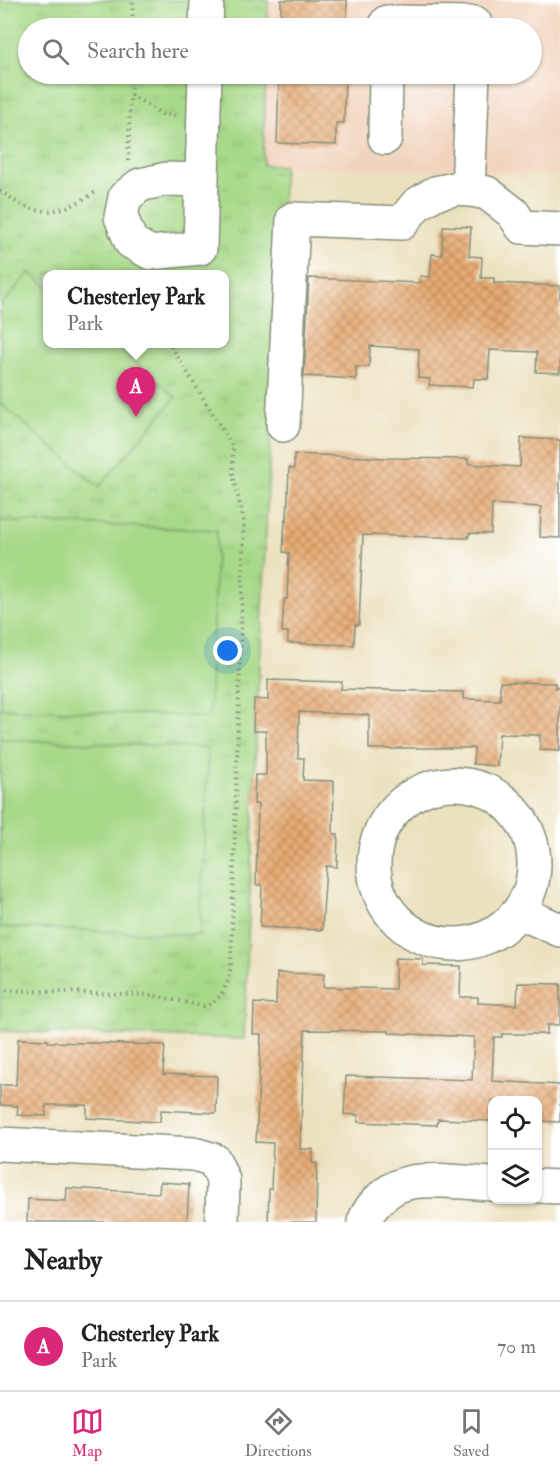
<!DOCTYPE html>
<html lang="en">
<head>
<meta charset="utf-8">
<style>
  :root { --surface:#fff; --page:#f2f2f2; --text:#222; --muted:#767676; --line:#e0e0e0; --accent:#db2777 }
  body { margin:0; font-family:"IM FELL Double Pica",serif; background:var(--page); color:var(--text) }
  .controls { position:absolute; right:18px; bottom:18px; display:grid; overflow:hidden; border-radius:12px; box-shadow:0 2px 4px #0004 }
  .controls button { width:54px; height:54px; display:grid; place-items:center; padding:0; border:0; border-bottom:2px solid var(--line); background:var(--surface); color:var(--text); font:30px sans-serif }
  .you { position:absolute; left:228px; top:651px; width:21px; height:21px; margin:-15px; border:4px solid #fff; border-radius:50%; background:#1a73e8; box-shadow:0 0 0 9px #1a73e833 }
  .badge { display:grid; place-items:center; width:39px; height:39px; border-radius:50%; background:var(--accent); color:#fff; font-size:20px; font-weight:700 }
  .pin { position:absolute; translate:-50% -50px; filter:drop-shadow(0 2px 3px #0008) }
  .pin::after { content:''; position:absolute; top:32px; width:21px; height:18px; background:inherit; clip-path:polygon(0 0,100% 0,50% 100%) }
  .popup { position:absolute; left:43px; top:270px; width:186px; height:78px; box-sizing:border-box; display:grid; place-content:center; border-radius:12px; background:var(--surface); filter:drop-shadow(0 2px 4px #0005); font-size:20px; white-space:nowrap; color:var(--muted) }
  .popup b { font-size:22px; color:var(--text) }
  .popup::after { content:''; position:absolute; left:50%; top:100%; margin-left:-12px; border:12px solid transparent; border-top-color:var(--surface) }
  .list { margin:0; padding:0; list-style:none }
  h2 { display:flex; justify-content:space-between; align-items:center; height:78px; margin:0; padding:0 24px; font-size:26px }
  h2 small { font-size:20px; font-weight:400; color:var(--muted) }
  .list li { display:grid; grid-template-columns:39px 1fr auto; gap:18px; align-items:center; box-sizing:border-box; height:90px; padding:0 24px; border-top:2px solid var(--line) }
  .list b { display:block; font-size:22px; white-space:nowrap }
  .list p { margin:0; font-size:20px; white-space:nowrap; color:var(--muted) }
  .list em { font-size:20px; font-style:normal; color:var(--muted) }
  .icon { flex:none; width:33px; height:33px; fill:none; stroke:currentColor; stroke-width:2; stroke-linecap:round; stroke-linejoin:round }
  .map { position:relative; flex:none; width:560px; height:1222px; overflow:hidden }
  .search { position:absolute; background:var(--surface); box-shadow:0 2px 4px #0004; left:18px; right:18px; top:18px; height:66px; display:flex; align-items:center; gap:15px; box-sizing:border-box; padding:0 21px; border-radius:33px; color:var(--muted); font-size:22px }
  .sheet { height:168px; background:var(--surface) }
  nav { display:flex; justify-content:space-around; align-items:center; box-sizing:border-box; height:84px; border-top:2px solid var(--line); background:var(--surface); font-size:16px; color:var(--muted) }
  nav a { display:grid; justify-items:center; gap:3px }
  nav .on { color:var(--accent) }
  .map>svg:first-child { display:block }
</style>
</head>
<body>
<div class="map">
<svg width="560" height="1222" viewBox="0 0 560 1222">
  <defs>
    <pattern id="park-tufts" width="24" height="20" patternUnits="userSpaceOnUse" patternTransform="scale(1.5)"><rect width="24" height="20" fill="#a7d988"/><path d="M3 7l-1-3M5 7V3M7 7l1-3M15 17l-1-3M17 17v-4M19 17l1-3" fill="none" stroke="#8fbb76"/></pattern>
    <pattern id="building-cross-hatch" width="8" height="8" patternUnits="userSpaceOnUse" patternTransform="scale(1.5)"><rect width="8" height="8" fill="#e8ab73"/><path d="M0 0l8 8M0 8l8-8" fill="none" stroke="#bb8c5f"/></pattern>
  </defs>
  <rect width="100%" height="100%" fill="#fff"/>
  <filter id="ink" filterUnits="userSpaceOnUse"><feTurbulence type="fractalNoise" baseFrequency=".0167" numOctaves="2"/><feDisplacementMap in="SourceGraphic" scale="12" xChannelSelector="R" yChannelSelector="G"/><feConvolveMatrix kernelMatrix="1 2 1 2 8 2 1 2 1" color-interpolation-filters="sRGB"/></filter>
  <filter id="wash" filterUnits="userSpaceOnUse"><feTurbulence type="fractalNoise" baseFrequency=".008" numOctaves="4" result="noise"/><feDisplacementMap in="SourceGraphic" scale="24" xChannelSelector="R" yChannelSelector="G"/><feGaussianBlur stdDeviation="1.35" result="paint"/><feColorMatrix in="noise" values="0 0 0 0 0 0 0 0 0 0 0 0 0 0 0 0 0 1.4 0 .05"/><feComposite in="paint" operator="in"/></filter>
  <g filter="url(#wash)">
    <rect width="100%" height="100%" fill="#ece1bf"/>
    <!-- built -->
    <path fill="#f2d4be" d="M268,0H560V175L263,166L266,74H532V28H267Z"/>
    <!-- park -->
    <path fill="url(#park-tufts)" stroke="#638b5e" stroke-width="1.5" fill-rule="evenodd" d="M0,0H268L267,28H28V74H266L263,165L284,166L259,667L244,1039L0,1031ZM48,274H225V344H48Z"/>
    <!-- pitch -->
    <path fill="#a7d988" stroke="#638b5e" stroke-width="1.5" d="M30,272L47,287L48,344H114L176,397L99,487L0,403V307Z
      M0,521L217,530L209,717L0,708Z
      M0,739L208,748L200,935L0,927Z"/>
    <g id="blocks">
      <!-- building -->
      <path fill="url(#building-cross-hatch)" d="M281,0H347V28H281Z
        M279,74H345L344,123H336V145L277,143Z
        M443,226L471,227L469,256L482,257L481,278H494V283L560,286V373L536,372L537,352L490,350L488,379H474L473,387L429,385L430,379L418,378L419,349L370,346L369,367H356V379L304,376L309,278L420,283V276L430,277L432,254L442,255Z
        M521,438L560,440V538L540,537L541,507L492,504L491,534L469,533L468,538L363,535L359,625H355L354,645L288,643V632H282L284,599H287L289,553L283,552L285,519L287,520L289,468L294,469V454L388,458L468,459V464L520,467Z
        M268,680L342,682L341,689L463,692V699L500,700V682L555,683V688H560V751L540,750V735L499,734L497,766L473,764L474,748H398V749H369V715L299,712L298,758H304L303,780L334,781L333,834H338L337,867L326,866L322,930L260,927L262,885H256L258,804H254L255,775H266V731H253L254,699L268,700Z
        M395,958L423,959V965L461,966L460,997H478V1003L517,1005L518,983L560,984V1025H547V1034H502V1037H494L492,1081L560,1085V1122L537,1121V1101H492V1121L438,1119L437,1125L358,1122V1115L344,1114L346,1076L472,1080L474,1037L389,1033V1031L305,1030L300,1149H313L312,1163H317L316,1222H268L269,1189H271L273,1143L256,1142L261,1034H253L254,1003L276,1004L277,973L324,974L323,987L395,989Z
        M18,1039L48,1040V1042L165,1045L163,1074L217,1076L216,1113L161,1110L160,1122L87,1118V1105H46V1116L17,1115L18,1106L0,1105V1085H16Z
        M160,1182L189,1184L187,1222H27L28,1199L66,1201L67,1188L159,1193Z"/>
    </g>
  </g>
  <g filter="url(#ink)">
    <use href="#blocks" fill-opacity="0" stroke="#868f7a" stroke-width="1.5"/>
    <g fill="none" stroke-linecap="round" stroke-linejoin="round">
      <defs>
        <path id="minor" d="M206,28L207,0
          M387,28V22L475,23
          M385,138L386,74
          M202,180L166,179L140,185L125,197L121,217L131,242L151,253L200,248L205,74
          M468,190L473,74
          M283,425L293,219L402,223L416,205L435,193L460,188L487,193L513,213L522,227L560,229
          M374 864a80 80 0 1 1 160 0a80 80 0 1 1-160 0Z
          M519,912L560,930
          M0,1144L194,1154L214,1160L223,1180L222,1222
          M538,1186L560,1187
          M364,1222C371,1203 391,1185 412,1182C435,1178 469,1183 492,1184"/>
      </defs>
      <!-- minor casing -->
      <use href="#minor" stroke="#868f7a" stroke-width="36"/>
      <!-- path -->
      <path stroke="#868f7a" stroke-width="4" stroke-dasharray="1.5 4.5" stroke-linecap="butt" d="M132,28L133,0
        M131,95L162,114L175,115
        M128,161L131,74
        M0,191C7,195 13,200 20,204C48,219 73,207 97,191
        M0,990L152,995L203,1006L213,1003L222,994L228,981L231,967L244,522L233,475V447L170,344"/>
      <!-- minor -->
      <use href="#minor" stroke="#fff" stroke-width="33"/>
    </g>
  </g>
</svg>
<div class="controls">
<button><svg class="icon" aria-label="locate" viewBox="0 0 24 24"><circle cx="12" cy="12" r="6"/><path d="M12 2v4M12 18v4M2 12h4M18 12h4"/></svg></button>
<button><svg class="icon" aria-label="layers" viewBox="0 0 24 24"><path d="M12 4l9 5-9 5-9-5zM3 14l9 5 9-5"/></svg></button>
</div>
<div class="you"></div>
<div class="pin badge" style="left:136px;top:417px">A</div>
<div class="popup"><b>Chesterley Park</b>Park</div>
<div class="search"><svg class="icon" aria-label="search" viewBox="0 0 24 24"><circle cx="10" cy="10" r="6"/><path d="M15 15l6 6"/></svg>Search here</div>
</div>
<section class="sheet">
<h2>Nearby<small></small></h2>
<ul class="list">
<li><span class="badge">A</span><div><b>Chesterley Park</b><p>Park</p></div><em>70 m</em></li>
</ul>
</section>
<nav>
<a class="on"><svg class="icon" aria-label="map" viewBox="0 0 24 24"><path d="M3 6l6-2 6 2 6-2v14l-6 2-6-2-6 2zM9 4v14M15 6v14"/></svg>Map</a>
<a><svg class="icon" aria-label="directions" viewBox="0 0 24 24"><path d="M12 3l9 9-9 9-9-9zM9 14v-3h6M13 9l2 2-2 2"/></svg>Directions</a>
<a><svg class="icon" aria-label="saved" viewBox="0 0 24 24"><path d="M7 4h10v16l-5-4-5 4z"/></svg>Saved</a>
</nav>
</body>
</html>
